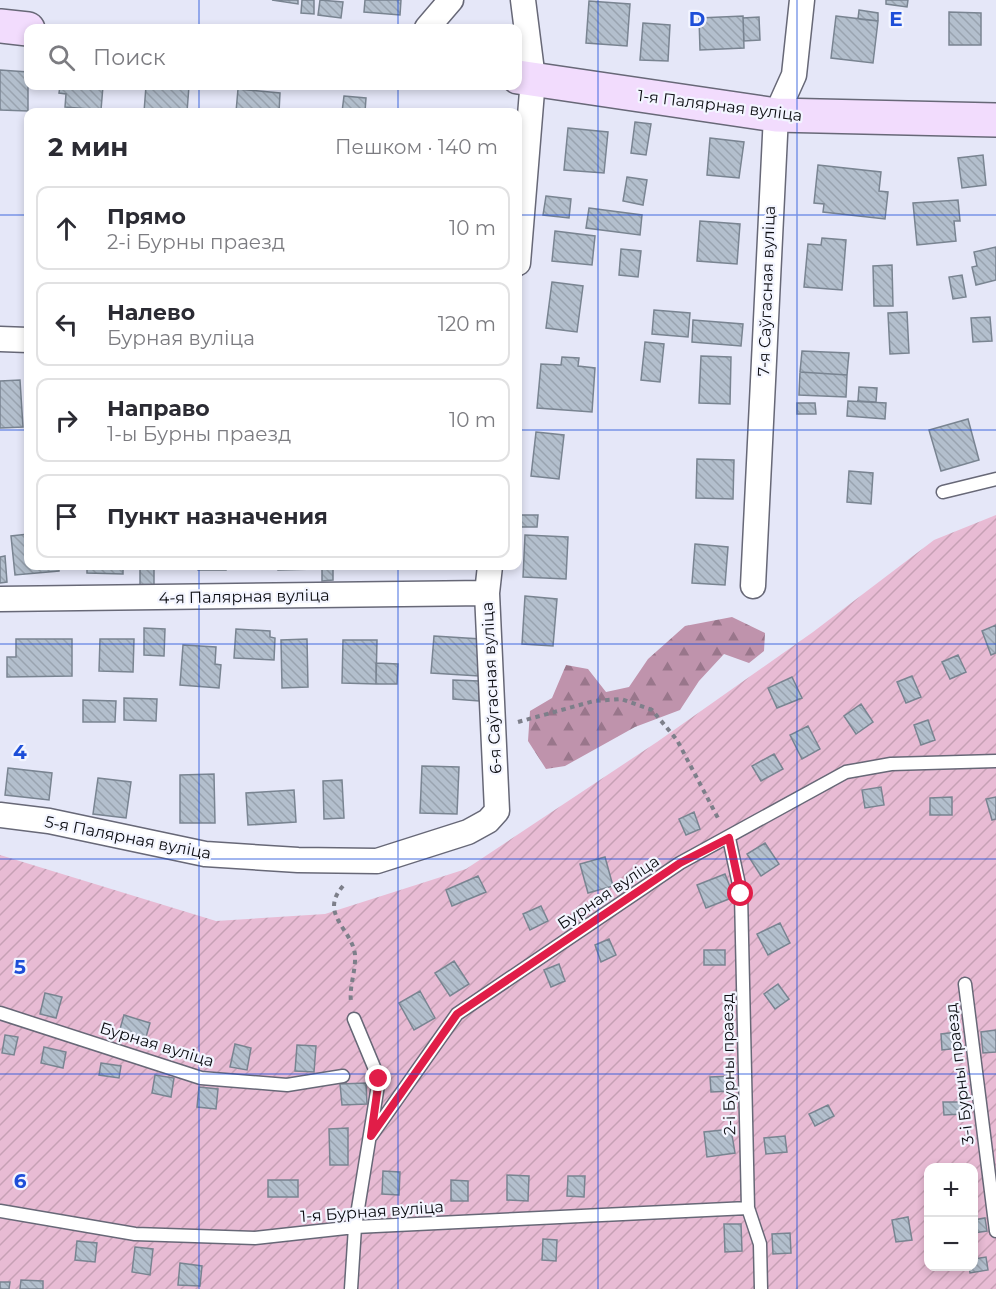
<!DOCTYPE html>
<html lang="ru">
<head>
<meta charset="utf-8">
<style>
  :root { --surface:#fff; --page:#f2f2f3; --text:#2b2b33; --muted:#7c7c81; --line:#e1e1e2 }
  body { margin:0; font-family:Montserrat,sans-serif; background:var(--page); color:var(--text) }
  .controls { position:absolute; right:18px; bottom:18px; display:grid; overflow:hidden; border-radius:12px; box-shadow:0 3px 9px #0003 }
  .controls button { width:54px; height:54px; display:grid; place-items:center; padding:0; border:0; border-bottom:2px solid var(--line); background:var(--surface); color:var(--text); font:30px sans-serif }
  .stop { position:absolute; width:18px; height:18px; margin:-14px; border:4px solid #e11d48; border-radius:50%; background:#fff }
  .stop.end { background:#e11d48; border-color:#fff; box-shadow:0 2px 6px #0008 }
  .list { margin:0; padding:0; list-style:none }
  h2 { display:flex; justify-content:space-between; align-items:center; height:78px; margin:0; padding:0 24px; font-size:26px }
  h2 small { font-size:20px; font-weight:400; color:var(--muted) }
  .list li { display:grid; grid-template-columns:39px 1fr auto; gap:18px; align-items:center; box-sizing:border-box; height:84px; margin:0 12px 12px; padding:0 12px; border:2px solid var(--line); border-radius:12px }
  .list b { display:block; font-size:22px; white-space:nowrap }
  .list p { margin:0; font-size:20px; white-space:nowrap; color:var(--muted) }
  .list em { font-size:20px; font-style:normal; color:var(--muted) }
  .icon { flex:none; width:33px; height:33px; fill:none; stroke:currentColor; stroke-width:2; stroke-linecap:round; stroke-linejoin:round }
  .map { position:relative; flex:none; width:996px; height:1289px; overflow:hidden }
  .search { position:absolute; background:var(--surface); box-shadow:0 3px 9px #0003; left:24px; top:24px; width:498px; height:66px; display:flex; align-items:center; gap:15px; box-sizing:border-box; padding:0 21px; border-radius:12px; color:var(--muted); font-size:22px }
  .panel { position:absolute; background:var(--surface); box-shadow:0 3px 9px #0003; left:24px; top:108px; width:498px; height:462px; border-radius:12px }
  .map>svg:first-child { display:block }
</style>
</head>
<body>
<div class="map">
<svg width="996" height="1289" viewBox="0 0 996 1289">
  <defs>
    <pattern id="forest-firs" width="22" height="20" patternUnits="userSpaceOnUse" patternTransform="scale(1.5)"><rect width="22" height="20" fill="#bf93ac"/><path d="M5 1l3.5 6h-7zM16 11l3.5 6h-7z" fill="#99768b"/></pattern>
    <pattern id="garden-furrows" width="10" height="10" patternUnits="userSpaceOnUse" patternTransform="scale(1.5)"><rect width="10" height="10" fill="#e8bbd4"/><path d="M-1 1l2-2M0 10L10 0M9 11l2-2" fill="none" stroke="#c6a0b5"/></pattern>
    <pattern id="building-back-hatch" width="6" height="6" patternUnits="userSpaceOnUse" patternTransform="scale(1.5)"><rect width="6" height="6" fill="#b3bfcd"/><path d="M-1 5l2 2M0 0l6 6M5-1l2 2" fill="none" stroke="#99a3af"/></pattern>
  </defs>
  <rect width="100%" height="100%" fill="#e5e7f8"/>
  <!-- forest -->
  <path fill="url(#forest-firs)" d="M732,617L765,633L764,651L749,663L724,654L699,681L680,710L635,727L565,766L546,769L528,741L530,711L552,698L566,665L588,669L606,692L629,687L648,659L685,626Z"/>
  <!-- garden -->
  <path fill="url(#garden-furrows)" fill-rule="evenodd" d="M996,515V1289H0V855L216,921L325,914L466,869L657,742L813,632L934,540ZM928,1168H974V1266H928Z"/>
  <!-- building -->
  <path fill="url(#building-back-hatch)" stroke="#798491" stroke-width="1.5" d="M272,0H298V4Z
    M302,0H314V14L301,13Z
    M320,0L343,2L341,18L318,15Z
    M365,0H401L400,15L364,12Z
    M886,0H908L907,7L886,4Z
    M589,1L630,4L627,46L586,43Z
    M859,10L878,13V21L858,19Z
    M949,12L981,13V45H949Z
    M743,16L744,48L700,50L699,18Z
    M836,16L878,21L873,63L831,58Z
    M759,17L760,40L744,41L743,18Z
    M643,23L670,25L668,61L640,60Z
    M0,70L28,72V111L0,110Z
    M60,86H103L101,110L65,107L66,94L59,93Z
    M146,86H189L187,112H144Z
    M238,89L280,93L279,112H236Z
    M344,96L366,98L365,112H342Z
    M399,109L436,112H398Z
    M635,122L651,124L646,155L631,153Z
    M568,128L608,132L604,173L564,170Z
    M710,138L744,142L739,178L707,175Z
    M983,155L986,185L962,188L958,158Z
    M818,165L881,172L879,191L888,192L885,219L823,212L824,204L814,203Z
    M627,177L647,180L643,205L623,201Z
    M546,196L571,199L569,218L543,215Z
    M958,200L960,221H954L956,241L917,245L913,203Z
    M589,208L642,215L640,235L586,228Z
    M700,221L740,224L737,264L697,261Z
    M555,231L595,236L592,265L552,261Z
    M822,238L846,240L842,290L804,287L808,244L821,245Z
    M996,247V280L976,285L972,267L977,266L974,252Z
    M621,249L641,251L638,277L619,275Z
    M892,265L893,306H874L873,266Z
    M962,275L966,297L953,299L949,277Z
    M552,282L583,286L577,332L546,328Z
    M654,310L690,313L688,337L652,334Z
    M907,312L909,353L890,354L888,313Z
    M990,317L992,341L973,342L971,318Z
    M693,320L743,324L741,346L692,342Z
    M645,342L664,344L660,382L641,380Z
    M802,351L849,353L847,375L800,372Z
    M701,356L731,357L730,404L699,403Z
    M562,357L579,358L578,366L595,368L592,412L537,408L541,364L561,365Z
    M800,372L847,375L846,397L799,395Z
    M20,380L23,427L0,428V381Z
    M859,387L877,388L876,402L858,401Z
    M848,401L886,403L885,419L847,416Z
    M797,403H815L816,414H797Z
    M968,419L979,460L941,471L929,430Z
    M536,432L564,435L559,479L531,476Z
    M697,459L734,460L733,499L696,498Z
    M849,471L873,473L871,504L847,502Z
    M518,515H538L537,527H518Z
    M28,534V566H59V571L15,575L11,536Z
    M525,535L568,537L566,579L523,577Z
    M695,544L728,547L725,585L692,583Z
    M5,556L7,582L0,583V557Z
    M87,566H123V574L87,573Z
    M140,566H154V586H140Z
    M198,566H226V570H198Z
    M278,566H316V569L278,570Z
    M322,566H333V580L322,581Z
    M525,596L557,599L553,646L522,644Z
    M996,625V653L991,655L982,631Z
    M144,628L165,629L164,656L144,655Z
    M236,629L270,631V637L275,638L274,660L234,658Z
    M434,636L481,639L479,676L431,673Z
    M16,639H72V676L7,677V657H16Z
    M100,639H134L133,672L99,671Z
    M307,639L308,687L282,688L281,640Z
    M343,640H377L376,684L342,683Z
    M183,645L216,647L215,664L221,665L219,688L180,685Z
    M958,655L966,672L950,679L942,662Z
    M376,663L398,664L397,684H376Z
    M912,676L921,697L906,703L897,682Z
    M792,677L802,698L777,708L768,688Z
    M453,680L479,681V701L453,699Z
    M124,698L157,699L156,721L124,720Z
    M83,700L116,701L115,722H83Z
    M861,704L873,722L856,734L844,716Z
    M928,720L935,740L921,745L914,725Z
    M808,726L820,749L802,759L790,735Z
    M774,754L783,769L761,781L752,766Z
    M422,766L459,767L457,814L420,813Z
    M8,768L52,773L49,800L5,795Z
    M214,774L215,823H180V775Z
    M98,778L131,782L126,818L93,814Z
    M342,780L344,818L324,819L323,781Z
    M881,787L884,805L865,808L862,790Z
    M294,790L296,822L248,825L246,793Z
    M952,797V815H930V798Z
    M996,797V819L992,820L986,799Z
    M694,812L700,829L686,835L679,819Z
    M765,843L779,864L761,876L747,854Z
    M605,857L613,886L588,893L580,864Z
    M725,874L734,897L706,908L697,885Z
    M478,876L486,892L452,906L446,890Z
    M541,906L548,921L530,930L523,914Z
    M780,923L790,943L768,955L757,934Z
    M609,939L616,955L601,962L595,945Z
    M704,950H725V965H704Z
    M454,961L469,984L450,996L435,973Z
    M559,964L565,981L551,987L544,970Z
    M778,984L789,999L775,1009L764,994Z
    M420,991L435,1018L414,1030L399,1003Z
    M45,993L62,997L56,1018L40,1014Z
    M124,1015L150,1023L144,1044L118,1036Z
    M996,1030V1052L983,1053L981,1032Z
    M957,1032L959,1048L942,1050L941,1034Z
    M5,1035L18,1037L14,1055L2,1053Z
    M235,1044L251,1048L247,1070L230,1067Z
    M297,1045L316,1046L314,1072L295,1071Z
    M44,1047L66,1052L63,1068L41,1063Z
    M101,1063L121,1066L119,1078L99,1075Z
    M155,1075L174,1078L171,1097L152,1093Z
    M732,1076V1091L711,1092L710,1077Z
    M366,1083L367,1104L342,1105L340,1084Z
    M199,1087L218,1089L216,1109L197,1107Z
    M943,1102H963V1114L944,1115Z
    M828,1105L834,1116L815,1126L809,1114Z
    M348,1128V1165H330L329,1129Z
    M731,1129L735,1153L707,1157L704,1132Z
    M785,1136L787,1152L766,1154L764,1138Z
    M383,1171L400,1172L399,1195L382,1194Z
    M507,1175L529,1176L528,1201L507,1200Z
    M568,1176H585L584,1197L567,1196Z
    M268,1180H298V1197H268Z
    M451,1180L468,1181V1201H451Z
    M908,1217L912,1240L896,1242L892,1220Z
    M985,1218L987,1231L974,1233V1220Z
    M724,1224H741L742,1251L725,1252Z
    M790,1233L791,1253L773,1254L772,1234Z
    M543,1239L557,1240L556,1261L542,1260Z
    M77,1241L97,1243L95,1262L75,1260Z
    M135,1247L153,1249L150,1275L132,1272Z
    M986,1257L988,1270L970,1273L969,1266H974V1259Z
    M180,1263L202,1266L200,1286L178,1285Z
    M21,1280L43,1281V1289H20Z
    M0,1282H10L9,1289H0Z"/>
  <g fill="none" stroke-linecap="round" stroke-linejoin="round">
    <defs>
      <path id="lane" d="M943,492L996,479
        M729,838L741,894L748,1208L760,1244L761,1289
        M965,984L996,1231
        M0,1013L201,1078L287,1085L343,1076
        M371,1136L457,1014L680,863L846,772L891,764L996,761
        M0,1211L135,1234L255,1238L355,1227L748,1208
        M351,1289L355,1227L379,1079L354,1019"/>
      <path id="street" d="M427,28L451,0
        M518,263L533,79L523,0
        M0,339L28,340
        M753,586L776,115L794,75L802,0
        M0,599L487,593
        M0,815L49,821L205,854L298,860L377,861L468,832L488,821L497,811L487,593L490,566"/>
      <path id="secondary" d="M0,26L28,29
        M518,77L776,115L996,120"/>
    </defs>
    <!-- lane casing -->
    <use href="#lane" stroke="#676877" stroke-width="15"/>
    <!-- street casing -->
    <use href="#street" stroke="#676877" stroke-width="27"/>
    <!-- secondary casing -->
    <use href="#secondary" stroke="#676877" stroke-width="36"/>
    <!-- path -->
    <path stroke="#7d7f8a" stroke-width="4" stroke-dasharray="4.5 4.5" stroke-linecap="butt" d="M518,722L594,701L621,699L652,710L677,740L719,820
      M343,886C318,914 353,930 355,955C356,971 349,986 351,1002"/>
    <!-- lane -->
    <use href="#lane" stroke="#fff" stroke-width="12"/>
    <!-- street -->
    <use href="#street" stroke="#fff" stroke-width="24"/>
    <!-- secondary -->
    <use href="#secondary" stroke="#f2dcfd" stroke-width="33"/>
  </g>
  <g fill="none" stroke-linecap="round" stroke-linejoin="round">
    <!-- route -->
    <path stroke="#e11d48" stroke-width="8" d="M379,1079L371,1136L457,1014L680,863L729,838L741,894"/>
  </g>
  <!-- grid -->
  <path fill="none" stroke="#1d4ed8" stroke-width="1.5" stroke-opacity="0.55" d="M199,0V28M398,0V28M598,0V1289M797,0V1289M199,86V112M398,86V112M0,215H28M518,215H996M0,430H28M518,430H996M199,566V1289M398,566V1289M0,644H996M0,859H996M0,1074H996"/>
  <g text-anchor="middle" stroke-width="4.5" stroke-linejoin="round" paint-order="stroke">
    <!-- street labels -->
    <g font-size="16" fill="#0b0c11" stroke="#f3f5ff">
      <text transform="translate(720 105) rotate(7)" y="6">1-я Палярная вуліца</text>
      <text transform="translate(766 291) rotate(-88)" y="6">7-я Саўгасная вуліца</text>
      <text transform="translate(244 596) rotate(-1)" y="6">4-я Палярная вуліца</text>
      <text transform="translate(491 688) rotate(-93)" y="6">6-я Саўгасная вуліца</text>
      <text transform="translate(128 837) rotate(11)" y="6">5-я Палярная вуліца</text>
      <text transform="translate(608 892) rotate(-34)" y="6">Бурная вуліца</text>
      <text transform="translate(157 1044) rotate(17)" y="6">Бурная вуліца</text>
      <text transform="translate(728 1064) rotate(-91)" y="6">2-і Бурны праезд</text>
      <text transform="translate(959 1074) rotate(-97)" y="6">3-і Бурны праезд</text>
      <text transform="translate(372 1211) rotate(-4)" y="6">1-я Бурная вуліца</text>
    </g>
  </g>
  <g font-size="20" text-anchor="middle" font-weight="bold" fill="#1d4ed8" stroke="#f3f5ff" stroke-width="4.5" stroke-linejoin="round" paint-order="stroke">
    <text x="697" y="26">D</text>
    <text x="896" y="26">E</text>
    <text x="20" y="759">4</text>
    <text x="20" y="974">5</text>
    <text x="20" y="1188">6</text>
  </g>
</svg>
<div class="controls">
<button>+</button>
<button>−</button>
</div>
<div class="stop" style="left:741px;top:894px"></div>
<div class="stop end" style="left:379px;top:1079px"></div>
<div class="search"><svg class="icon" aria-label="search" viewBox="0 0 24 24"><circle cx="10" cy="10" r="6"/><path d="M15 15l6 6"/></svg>Поиск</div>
<section class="panel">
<h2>2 мин<small>Пешком · 140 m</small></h2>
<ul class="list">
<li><svg class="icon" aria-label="ahead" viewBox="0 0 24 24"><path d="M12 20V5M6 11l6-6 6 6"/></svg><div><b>Прямо</b><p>2-і Бурны праезд</p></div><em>10 m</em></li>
<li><svg class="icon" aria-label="left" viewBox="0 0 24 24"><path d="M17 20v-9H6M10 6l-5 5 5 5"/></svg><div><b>Налево</b><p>Бурная вуліца</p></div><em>120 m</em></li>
<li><svg class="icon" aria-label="right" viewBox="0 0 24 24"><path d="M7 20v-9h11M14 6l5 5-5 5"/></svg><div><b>Направо</b><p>1-ы Бурны праезд</p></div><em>10 m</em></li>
<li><svg class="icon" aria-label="arrive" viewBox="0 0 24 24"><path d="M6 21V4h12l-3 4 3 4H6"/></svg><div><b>Пункт назначения</b></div></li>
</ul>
</section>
</div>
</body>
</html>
